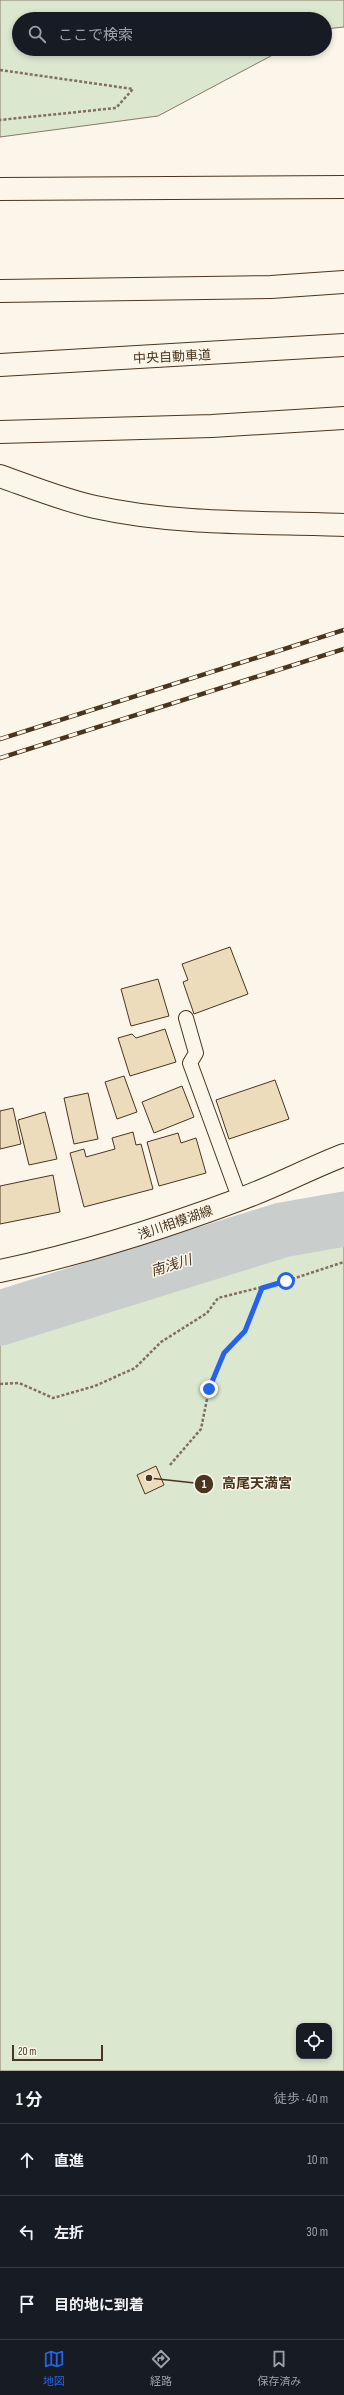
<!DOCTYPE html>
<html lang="ja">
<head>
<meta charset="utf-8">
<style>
  :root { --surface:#171b24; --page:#242831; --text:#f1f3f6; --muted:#9ea1a6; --line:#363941; --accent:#2563eb }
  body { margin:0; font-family:"Sofia Sans Condensed","Noto Sans JP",sans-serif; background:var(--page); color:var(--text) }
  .controls { position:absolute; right:12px; bottom:12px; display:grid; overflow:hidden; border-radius:8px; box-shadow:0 2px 6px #0003 }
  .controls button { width:36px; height:36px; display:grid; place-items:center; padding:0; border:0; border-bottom:1px solid var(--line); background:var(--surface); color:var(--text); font:20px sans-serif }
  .scale { position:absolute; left:12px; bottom:10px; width:91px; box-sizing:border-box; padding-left:4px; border:2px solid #4a3520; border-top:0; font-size:11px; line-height:14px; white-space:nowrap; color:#4a3520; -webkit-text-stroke:3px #fbf6e9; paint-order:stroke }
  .stop { position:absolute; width:12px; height:12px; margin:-9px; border:3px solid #2563eb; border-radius:50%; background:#fff }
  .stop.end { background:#2563eb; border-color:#fff; box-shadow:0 1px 4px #0008 }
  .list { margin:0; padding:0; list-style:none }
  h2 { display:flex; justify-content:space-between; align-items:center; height:52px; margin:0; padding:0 16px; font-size:17px }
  h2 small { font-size:13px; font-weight:400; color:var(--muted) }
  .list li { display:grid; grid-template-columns:26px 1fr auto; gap:12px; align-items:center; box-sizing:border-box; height:72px; padding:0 16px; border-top:1px solid var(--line) }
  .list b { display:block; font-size:15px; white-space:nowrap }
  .list em { font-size:13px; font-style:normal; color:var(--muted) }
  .icon { flex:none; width:22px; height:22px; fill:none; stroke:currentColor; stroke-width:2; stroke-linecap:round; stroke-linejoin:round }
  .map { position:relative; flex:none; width:344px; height:2071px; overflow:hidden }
  .search { position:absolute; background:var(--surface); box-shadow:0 2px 6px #0003; left:12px; right:12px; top:12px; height:44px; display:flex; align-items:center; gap:10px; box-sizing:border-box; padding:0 14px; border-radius:22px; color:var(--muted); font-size:15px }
  .sheet { height:268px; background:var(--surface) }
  nav { display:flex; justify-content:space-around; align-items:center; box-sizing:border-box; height:56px; border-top:1px solid var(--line); background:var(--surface); font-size:11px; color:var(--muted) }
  nav a { display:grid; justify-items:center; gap:2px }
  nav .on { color:var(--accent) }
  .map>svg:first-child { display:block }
</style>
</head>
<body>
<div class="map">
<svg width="344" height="2071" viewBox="0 0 344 2071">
  <rect width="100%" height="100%" fill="#fbf6e9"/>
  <!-- green -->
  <path fill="#dce7d0" stroke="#887966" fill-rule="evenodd" d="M0,0H344V27L325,29V19H19V49H284L158,116L0,137Z
    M344,1199V2071H0V1309ZM299,2026H329V2056H299Z"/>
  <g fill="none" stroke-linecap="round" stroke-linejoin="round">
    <!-- river -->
    <path stroke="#c9cecd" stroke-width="55" d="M0,1318L282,1230L344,1219"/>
  </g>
  <!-- building -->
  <path fill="#ecdcbc" stroke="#4a3520" d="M230,947L248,994L194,1014L183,982L188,980L182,964Z
    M158,979L169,1016L131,1026L121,989Z
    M165,1029L176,1062L130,1076L118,1038L132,1034L136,1038Z
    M124,1076L137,1112L117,1119L105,1082Z
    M275,1080L289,1119L229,1139L216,1100Z
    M182,1086L194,1117L154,1133L142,1102Z
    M88,1093L98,1139L74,1144L64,1098Z
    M13,1108L21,1144L0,1149V1111Z
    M45,1112L57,1159L29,1165L18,1120Z
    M133,1132L136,1145L141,1144L153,1189L84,1207L70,1153L84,1149L86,1157L115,1149L112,1138Z
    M178,1133L181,1143L196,1138L206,1173L159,1186L147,1142Z
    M53,1175L60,1212L0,1224V1186Z
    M156,1466L164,1485L145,1494L137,1475Z"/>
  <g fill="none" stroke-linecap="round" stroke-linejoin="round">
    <defs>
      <path id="service" d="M186,1018L196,1053L190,1063L240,1200"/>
      <path id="minor" d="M0,476C31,487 63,500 95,507C176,525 262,522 344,525"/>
      <path id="secondary" d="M0,1271C81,1254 160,1229 238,1200C274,1187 308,1169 344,1155"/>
      <path id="motorway" d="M0,189L344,187
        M0,291L271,287L344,282
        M0,365L344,345
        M0,432L212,426L344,418"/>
    </defs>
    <!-- service casing -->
    <use href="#service" stroke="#4a3520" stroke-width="16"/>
    <!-- minor casing -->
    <use href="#minor" stroke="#4a3520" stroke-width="24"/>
    <!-- secondary casing -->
    <use href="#secondary" stroke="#4a3520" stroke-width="24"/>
    <!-- motorway casing -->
    <use href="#motorway" stroke="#4a3520" stroke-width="24"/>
    <!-- path -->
    <path stroke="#7f6f5c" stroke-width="2.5" stroke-dasharray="3 2" stroke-linecap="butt" d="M0,70L133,89L116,108L0,120
      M0,1384L19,1383L53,1398L95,1386L135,1368L161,1342L207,1313L218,1298L286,1281L344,1262
      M170,1465L201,1429L209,1389L224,1353L245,1331L262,1288"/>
    <!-- service -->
    <use href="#service" stroke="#fbf6e9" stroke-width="14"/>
    <!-- minor -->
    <use href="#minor" stroke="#fbf6e9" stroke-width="22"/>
    <!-- secondary -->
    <use href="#secondary" stroke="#fbf6e9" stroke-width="22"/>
    <!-- motorway -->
    <use href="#motorway" stroke="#fbf6e9" stroke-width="22"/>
    <defs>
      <path id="rail" d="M0,739L344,630
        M0,758L344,649"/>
    </defs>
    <!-- rail casing -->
    <use href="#rail" stroke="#4a3520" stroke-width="4.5"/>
    <!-- rail -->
    <use href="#rail" stroke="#fbf6e9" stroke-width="3" stroke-dasharray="9" stroke-linecap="butt"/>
  </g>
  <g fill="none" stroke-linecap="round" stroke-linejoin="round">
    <!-- route -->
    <path stroke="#2563eb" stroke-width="5" d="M209,1389L224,1353L245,1331L262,1288L286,1281"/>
  </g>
  <g text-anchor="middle" stroke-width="3" stroke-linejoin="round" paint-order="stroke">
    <!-- street labels -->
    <g font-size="13" fill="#4a3520" stroke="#fbf6e9">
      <text transform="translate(172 356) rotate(-3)" y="5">中央自動車道</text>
      <text transform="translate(175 1222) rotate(-19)" y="5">浅川相模湖線</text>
    </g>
    <!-- water labels -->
    <g font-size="14" font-style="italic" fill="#4a3520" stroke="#fbf6e9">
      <text transform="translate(171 1265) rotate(-17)" y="5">南浅川</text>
    </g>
  </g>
  <!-- callouts -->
  <path fill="none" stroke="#4a3520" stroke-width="1.5" d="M149 1478L204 1484"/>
  <g fill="#4a3520" stroke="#fbf6e9" stroke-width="1.5">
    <circle cx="149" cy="1478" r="4"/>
    <circle cx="204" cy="1484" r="10"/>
  </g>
  <g font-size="12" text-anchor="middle" font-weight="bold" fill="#fff">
    <text x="204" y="1488">1</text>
  </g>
  <g font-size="14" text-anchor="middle" font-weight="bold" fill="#4a3520" stroke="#fbf6e9" stroke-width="3" stroke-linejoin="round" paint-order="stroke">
    <text x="257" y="1488">高尾天満宮</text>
  </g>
</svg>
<div class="controls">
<button><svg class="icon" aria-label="locate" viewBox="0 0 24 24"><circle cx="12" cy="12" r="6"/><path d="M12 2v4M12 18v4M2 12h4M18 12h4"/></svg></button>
</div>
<div class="scale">20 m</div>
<div class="stop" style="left:286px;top:1281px"></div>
<div class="stop end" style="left:209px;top:1389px"></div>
<div class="search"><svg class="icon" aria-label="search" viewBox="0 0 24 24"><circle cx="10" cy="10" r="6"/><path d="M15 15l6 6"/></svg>ここで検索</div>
</div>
<section class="sheet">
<h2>1 分<small>徒歩 · 40 m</small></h2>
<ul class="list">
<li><svg class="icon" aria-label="ahead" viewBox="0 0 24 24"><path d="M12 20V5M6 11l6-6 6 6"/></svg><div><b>直進</b></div><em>10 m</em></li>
<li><svg class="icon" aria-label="left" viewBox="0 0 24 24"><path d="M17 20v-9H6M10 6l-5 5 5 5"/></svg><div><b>左折</b></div><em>30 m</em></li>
<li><svg class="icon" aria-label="arrive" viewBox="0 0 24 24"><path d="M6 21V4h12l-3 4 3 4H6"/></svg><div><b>目的地に到着</b></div></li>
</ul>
</section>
<nav>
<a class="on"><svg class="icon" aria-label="map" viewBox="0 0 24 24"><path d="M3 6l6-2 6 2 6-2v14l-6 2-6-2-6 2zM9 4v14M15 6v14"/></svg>地図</a>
<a><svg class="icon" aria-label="directions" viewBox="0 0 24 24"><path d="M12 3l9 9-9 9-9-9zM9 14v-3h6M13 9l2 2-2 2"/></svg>経路</a>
<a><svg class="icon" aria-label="saved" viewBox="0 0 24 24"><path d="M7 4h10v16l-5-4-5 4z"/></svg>保存済み</a>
</nav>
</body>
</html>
